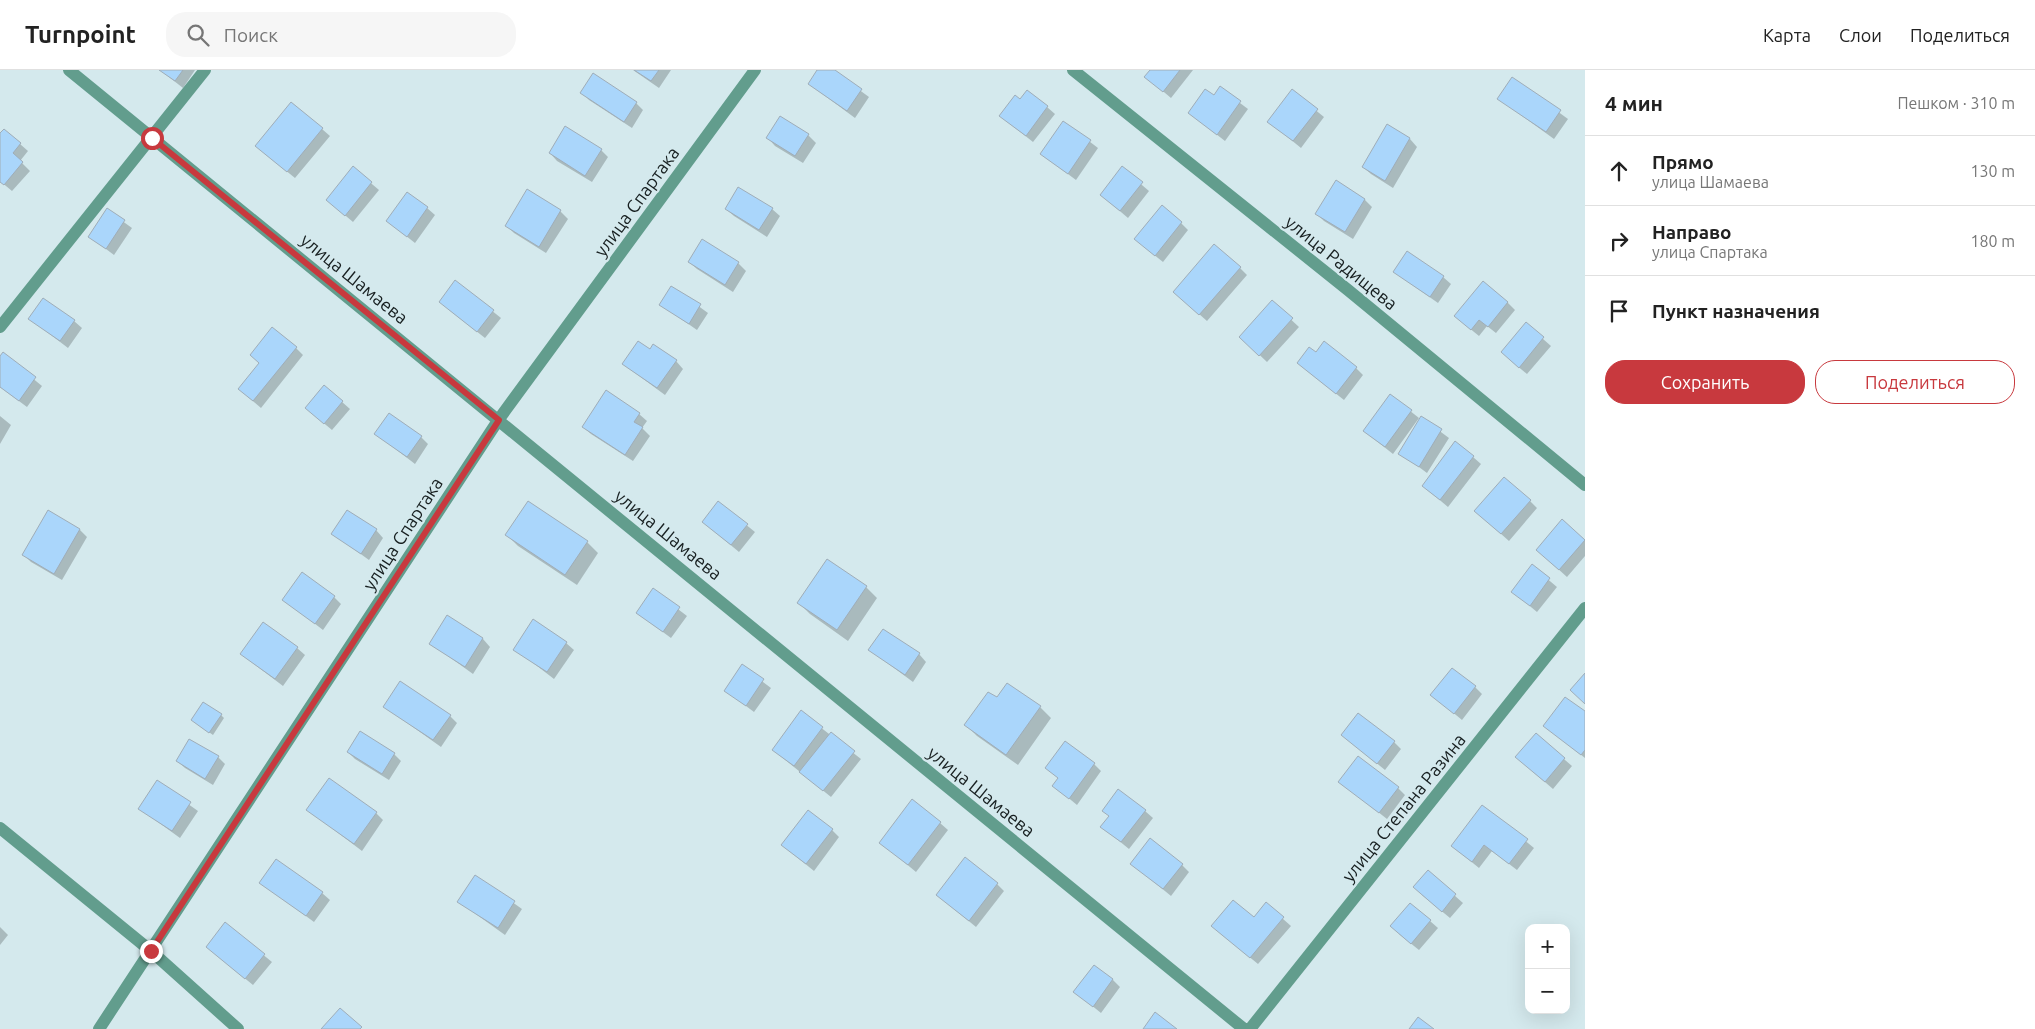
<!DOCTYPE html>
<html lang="ru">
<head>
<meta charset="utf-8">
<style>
  :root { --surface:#fff; --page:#f6f6f6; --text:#222; --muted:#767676; --line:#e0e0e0; --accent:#c8393e }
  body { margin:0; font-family:Ubuntu,sans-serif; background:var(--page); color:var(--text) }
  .controls { position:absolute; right:15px; bottom:15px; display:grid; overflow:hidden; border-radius:10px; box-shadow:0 5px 20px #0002 }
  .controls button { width:45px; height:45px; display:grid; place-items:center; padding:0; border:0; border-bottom:1px solid var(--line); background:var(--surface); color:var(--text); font:25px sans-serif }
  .stop { position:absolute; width:15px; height:15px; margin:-11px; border:4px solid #c8393e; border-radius:50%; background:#fff }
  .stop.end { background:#c8393e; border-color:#fff; box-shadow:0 1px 5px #0008 }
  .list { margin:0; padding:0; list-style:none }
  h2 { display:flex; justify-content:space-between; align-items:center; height:65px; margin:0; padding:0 20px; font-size:21px }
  h2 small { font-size:16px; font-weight:400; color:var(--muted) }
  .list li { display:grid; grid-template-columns:32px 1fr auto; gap:15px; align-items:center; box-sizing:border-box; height:70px; padding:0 20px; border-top:1px solid var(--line) }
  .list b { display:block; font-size:19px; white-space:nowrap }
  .list p { margin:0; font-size:16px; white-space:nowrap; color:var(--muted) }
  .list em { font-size:16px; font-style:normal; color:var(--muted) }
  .actions { display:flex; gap:10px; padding:15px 20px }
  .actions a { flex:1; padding:11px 0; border:1px solid var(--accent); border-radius:20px; text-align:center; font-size:18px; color:var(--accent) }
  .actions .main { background:var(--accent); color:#fff }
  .icon { flex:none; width:28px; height:28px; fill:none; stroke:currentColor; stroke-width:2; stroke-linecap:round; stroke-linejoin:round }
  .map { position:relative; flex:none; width:1585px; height:959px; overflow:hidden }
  header { display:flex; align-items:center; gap:30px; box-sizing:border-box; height:70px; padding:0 25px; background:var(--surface); border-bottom:1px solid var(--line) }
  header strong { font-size:24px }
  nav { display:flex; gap:28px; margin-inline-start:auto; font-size:18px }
  .search { width:350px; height:45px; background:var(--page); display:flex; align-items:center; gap:12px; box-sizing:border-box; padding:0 18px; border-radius:20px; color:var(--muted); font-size:19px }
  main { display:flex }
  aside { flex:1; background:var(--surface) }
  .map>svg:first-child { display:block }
</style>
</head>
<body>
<header>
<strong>Turnpoint</strong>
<div class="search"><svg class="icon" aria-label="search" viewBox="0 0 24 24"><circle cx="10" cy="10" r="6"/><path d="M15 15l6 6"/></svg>Поиск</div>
<nav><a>Карта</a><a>Слои</a><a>Поделиться</a></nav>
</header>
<main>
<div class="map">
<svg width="1585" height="959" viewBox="0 0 1585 959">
  <rect width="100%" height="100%" fill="#d4e9ed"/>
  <!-- shadow -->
  <path fill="#0003" d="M160,0H195L183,18Z
    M633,0H671L659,18Z
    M819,0H832L869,27L855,48L809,14Z
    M1151,0H1193L1171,28L1146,7Z
    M1513,9L1568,49L1554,69L1499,29Z
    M1220,18L1248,39L1225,71L1189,43L1214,27Z
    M1292,21L1324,47L1301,78L1269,52Z
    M582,22L636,33L643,40L632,58L589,30Z
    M1020,31L1047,37L1055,44L1033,72L1000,46Z
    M292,33L330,66L295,108L264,83Z
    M780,48L808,65L816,73L803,93L775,76L768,68Z
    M1064,52L1098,78L1076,110L1041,84Z
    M1387,56L1410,69L1417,77L1393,118L1371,104L1363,97Z
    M4,60L28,81L20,91L30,101L12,121L0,111V65Z
    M601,80L608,87L592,112L557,91L550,83Z
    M353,98L379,120L353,152L327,130Z
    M1122,98L1149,121L1128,148L1101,125Z
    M1336,112L1365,130L1372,137L1353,169L1324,151L1317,144Z
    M528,121L560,141L568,149L546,183L514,163L506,155Z
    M427,138L435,145L415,173L387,151Z
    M726,139H772L780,146L767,167L734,146Z
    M107,140L132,158L114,185L90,167Z
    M1181,153L1188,160L1163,192L1143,176Z
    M703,171L738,193L746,201L733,222L697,199L689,192Z
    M1240,198L1247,205L1207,251L1182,229Z
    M1394,202L1443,207L1451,214L1438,233Z
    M456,212L501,248L485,268L448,239Z
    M672,217L708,243L697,260L661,235Z
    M1272,232L1299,257L1267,292L1248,274Z
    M1507,232L1515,240L1496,263L1487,256L1479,266L1463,253Z
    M30,249L74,251L82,258L68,278Z
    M1526,254L1551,276L1527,304L1510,290Z
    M296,278L303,285L261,338L247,326L260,293Z
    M651,280L676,291L683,299L665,325L623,294Z
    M3,284L42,316L27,337L0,317V288Z
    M1316,284L1356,298L1363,305L1344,330L1306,300Z
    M324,316L350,339L332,360L314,345Z
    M1390,325L1419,348L1393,384L1364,361Z
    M639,344L647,351L642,358L650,366L633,391L591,364L583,357Z
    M0,346L11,355L0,374Z
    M1422,348L1449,368L1427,403L1400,383Z
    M376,364L421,367L428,374L415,394Z
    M1473,387L1481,394L1448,437L1423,416Z
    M1530,431L1537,438L1509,471L1483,448Z
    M718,432L755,462L739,482L703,452Z
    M49,442L80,460L87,467L62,510L31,492L24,485Z
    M1562,451L1585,470V486L1567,507L1537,480Z
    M376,460L383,468L369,490L333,464Z
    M506,464L587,472L598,483L577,515L518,476Z
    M1532,496L1557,517L1537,542L1513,522Z
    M866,517L877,528L848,571L810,544L799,533Z
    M653,520L687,546L671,568L637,543Z
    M334,527L341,534L323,560L284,530Z
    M448,547L483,569L490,577L473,604L430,573Z
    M566,573L574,580L554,609L515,579Z
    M297,578L305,585L283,616L241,584Z
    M870,580L919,584L926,592L913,612Z
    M742,596L771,618L754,642L726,621Z
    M1475,617L1482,624L1462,650L1432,625Z
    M997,629L1040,637L1051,648L1018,695L977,666L966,655Z
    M385,637L450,646L457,653L441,677Z
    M801,642L861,689L831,727L773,680Z
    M1585,643V688L1545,656Z
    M221,645L224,648L213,665L196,653Z
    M1342,665L1394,672L1401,679L1385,700Z
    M1536,665L1572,696L1553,719L1524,694Z
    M348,682L394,684L401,691L389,710L355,689Z
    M218,687L225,694L213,715L185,698L177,691Z
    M1094,694L1101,701L1077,735L1054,716L1059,709L1047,698Z
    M157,712L198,741L180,768L140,739Z
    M1340,712L1398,718L1405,725L1387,749Z
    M1483,736L1534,778L1517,800L1492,781L1479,798L1452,776Z
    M308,740L376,743L383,750L362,781Z
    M1145,741L1153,748L1129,779L1102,757Z
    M940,753L948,760L916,802L880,772Z
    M832,760L839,767L814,801L782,775Z
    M1132,794L1182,795L1189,802L1171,826Z
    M1428,802L1463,833L1450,848L1422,825Z
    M476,806L522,839L505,865L459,832Z
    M261,813L322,823L330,830L314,852Z
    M997,814L1004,821L976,857L937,825Z
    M1266,834L1291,856L1258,894L1220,863L1254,849Z
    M1430,851L1438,858L1419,880L1399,864Z
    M226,854L272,892L253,915L215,884Z
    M0,857L8,865L0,875Z
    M1113,910L1120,917L1101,943L1075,922Z"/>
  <!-- building -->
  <path fill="#aad6fb" stroke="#9fadb8" d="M159,0H183L175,11Z
    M634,0H659L651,11Z
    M817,0H835L862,19L847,41L808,14Z
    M1150,0H1180L1163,22L1144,7Z
    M593,3L637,32L624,52L580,23Z
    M1512,7L1561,40L1546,62L1497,29Z
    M1220,16L1241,31L1217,65L1188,43L1205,19L1214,25Z
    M1292,19L1318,39L1293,71L1267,52Z
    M1027,20L1048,36L1026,66L999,46L1015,25L1020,29Z
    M291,32L323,58L287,102L255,76Z
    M780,46L809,64L795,86L766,68Z
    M1063,51L1091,70L1068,104L1040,84Z
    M1387,54L1410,68L1385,111L1362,97Z
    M565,56L602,79L585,106L549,83Z
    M4,59L21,73L13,83L23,92L4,115L0,112V63Z
    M353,96L372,112L345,146L326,130Z
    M1122,96L1143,112L1120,141L1100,125Z
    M1336,110L1365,129L1345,162L1315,144Z
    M738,117L773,138L759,160L725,139Z
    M527,119L561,140L539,177L505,156Z
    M407,122L428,137L407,167L386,151Z
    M1162,135L1182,152L1155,186L1134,169Z
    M107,138L125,150L106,179L88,167Z
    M702,169L739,192L725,215L688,192Z
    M1214,174L1241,197L1199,245L1173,222Z
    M1407,181L1444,206L1430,227L1393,202Z
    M455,210L494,240L477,262L439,232Z
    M1483,211L1508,232L1488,257L1479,250L1471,260L1454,246Z
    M671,216L701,234L689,254L659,235Z
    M43,228L75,250L60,271L28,249Z
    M1272,230L1293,248L1259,286L1239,267Z
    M1526,252L1544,267L1519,298L1501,282Z
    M272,257L297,277L253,331L238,319L259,293L250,285Z
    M638,271L650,279L653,274L677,290L657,318L622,294Z
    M1324,271L1357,297L1336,324L1297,293L1309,277L1316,282Z
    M3,282L36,307L19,331L0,317V286Z
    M324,315L343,331L324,354L305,338Z
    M606,320L640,343L634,352L643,357L625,385L582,357Z
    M1390,324L1412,340L1385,377L1363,361Z
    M389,343L422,366L407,387L374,364Z
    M1421,346L1442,359L1419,397L1398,384Z
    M1455,371L1474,386L1440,430L1422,416Z
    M1504,407L1531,430L1501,464L1474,441Z
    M528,431L588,471L565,505L505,465Z
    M718,431L748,454L731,475L702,452Z
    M48,440L80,459L54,504L22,485Z
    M347,440L377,459L361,484L331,464Z
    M1562,449L1585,470L1559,500L1536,480Z
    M827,489L867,516L837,560L797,533Z
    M1532,494L1550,508L1530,536L1511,522Z
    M302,502L335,526L315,554L282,530Z
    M653,518L680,537L663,562L636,543Z
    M447,545L483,568L465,597L429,574Z
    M533,549L567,572L547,602L513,580Z
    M263,552L298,577L275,609L240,584Z
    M883,559L920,583L905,605L868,580Z
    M742,594L764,609L746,636L724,621Z
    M1452,598L1476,616L1454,644L1430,625Z
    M1585,603V634L1570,620Z
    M400,611L451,645L433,670L383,637Z
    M1007,613L1041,636L1006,685L964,655L988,622L997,627Z
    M1565,627L1585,641V680L1581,685L1543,656Z
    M203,632L222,644L209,663L191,650Z
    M801,640L823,657L794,696L772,680Z
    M1358,643L1395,671L1377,694L1341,665Z
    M360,661L395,683L382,704L347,682Z
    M831,662L855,681L823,721L799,702Z
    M1536,663L1565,688L1545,712L1515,687Z
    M189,669L219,686L205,709L176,691Z
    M1065,671L1095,693L1069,729L1052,716L1058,708L1045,698Z
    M1358,686L1399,717L1379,743L1338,712Z
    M329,708L377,742L354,774L306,740Z
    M157,710L191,732L172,761L138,739Z
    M1118,719L1146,740L1121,772L1100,757L1109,746L1102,741Z
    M912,729L941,752L908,795L879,773Z
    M1482,735L1528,769L1509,794L1484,775L1472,792L1451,776Z
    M808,740L833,759L806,794L781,775Z
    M1150,768L1183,794L1163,819L1130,794Z
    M965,787L998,813L969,851L936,825Z
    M276,789L323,822L306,846L259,813Z
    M1428,800L1456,824L1442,842L1413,817Z
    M475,805L515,831L498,858L457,832Z
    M1233,830L1254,847L1266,832L1284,847L1250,888L1211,856Z
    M1410,833L1431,850L1411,874L1390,856Z
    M225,852L265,884L245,909L206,877Z
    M1094,895L1113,909L1093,937L1073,922Z
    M340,938L362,957L360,959H321Z
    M1155,942L1177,959H1143Z
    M1418,947L1434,959H1409Z"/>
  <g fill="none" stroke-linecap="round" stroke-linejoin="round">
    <!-- street -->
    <path stroke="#629d8d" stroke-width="12" d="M69,0L1244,959
      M1073,0L1348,220L1585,415
      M0,257L205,0
      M0,758L151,881L238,959
      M99,959L499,349L755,0
      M1250,959L1585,538"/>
  </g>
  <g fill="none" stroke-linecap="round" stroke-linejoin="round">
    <!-- route -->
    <path stroke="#c8393e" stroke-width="6" d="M151,881L499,350L152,68"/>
  </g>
  <g text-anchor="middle" stroke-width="4.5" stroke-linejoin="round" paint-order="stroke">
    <!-- street labels -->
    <g font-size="18" fill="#171f20" stroke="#d4e9ed">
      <text transform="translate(637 132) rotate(-54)" y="6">улица Спартака</text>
      <text transform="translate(1341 193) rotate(39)" y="6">улица Радищева</text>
      <text transform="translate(354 209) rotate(39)" y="6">улица Шамаева</text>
      <text transform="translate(403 464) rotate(-57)" y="6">улица Спартака</text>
      <text transform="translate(668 465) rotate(39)" y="6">улица Шамаева</text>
      <text transform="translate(981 722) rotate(39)" y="6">улица Шамаева</text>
      <text transform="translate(1404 738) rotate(-51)" y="6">улица Степана Разина</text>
    </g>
  </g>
</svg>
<div class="controls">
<button>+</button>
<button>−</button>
</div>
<div class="stop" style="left:152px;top:68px"></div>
<div class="stop end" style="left:151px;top:881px"></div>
</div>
<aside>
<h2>4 мин<small>Пешком · 310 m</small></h2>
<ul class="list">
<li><svg class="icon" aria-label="ahead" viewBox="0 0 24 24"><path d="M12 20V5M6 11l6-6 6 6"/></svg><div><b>Прямо</b><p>улица Шамаева</p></div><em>130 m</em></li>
<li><svg class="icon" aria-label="right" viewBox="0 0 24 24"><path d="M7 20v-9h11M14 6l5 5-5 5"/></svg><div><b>Направо</b><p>улица Спартака</p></div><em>180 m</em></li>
<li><svg class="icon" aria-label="arrive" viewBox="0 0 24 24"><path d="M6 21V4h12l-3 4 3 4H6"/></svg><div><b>Пункт назначения</b></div></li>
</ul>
<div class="actions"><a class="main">Сохранить</a><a>Поделиться</a></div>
</aside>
</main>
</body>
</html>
